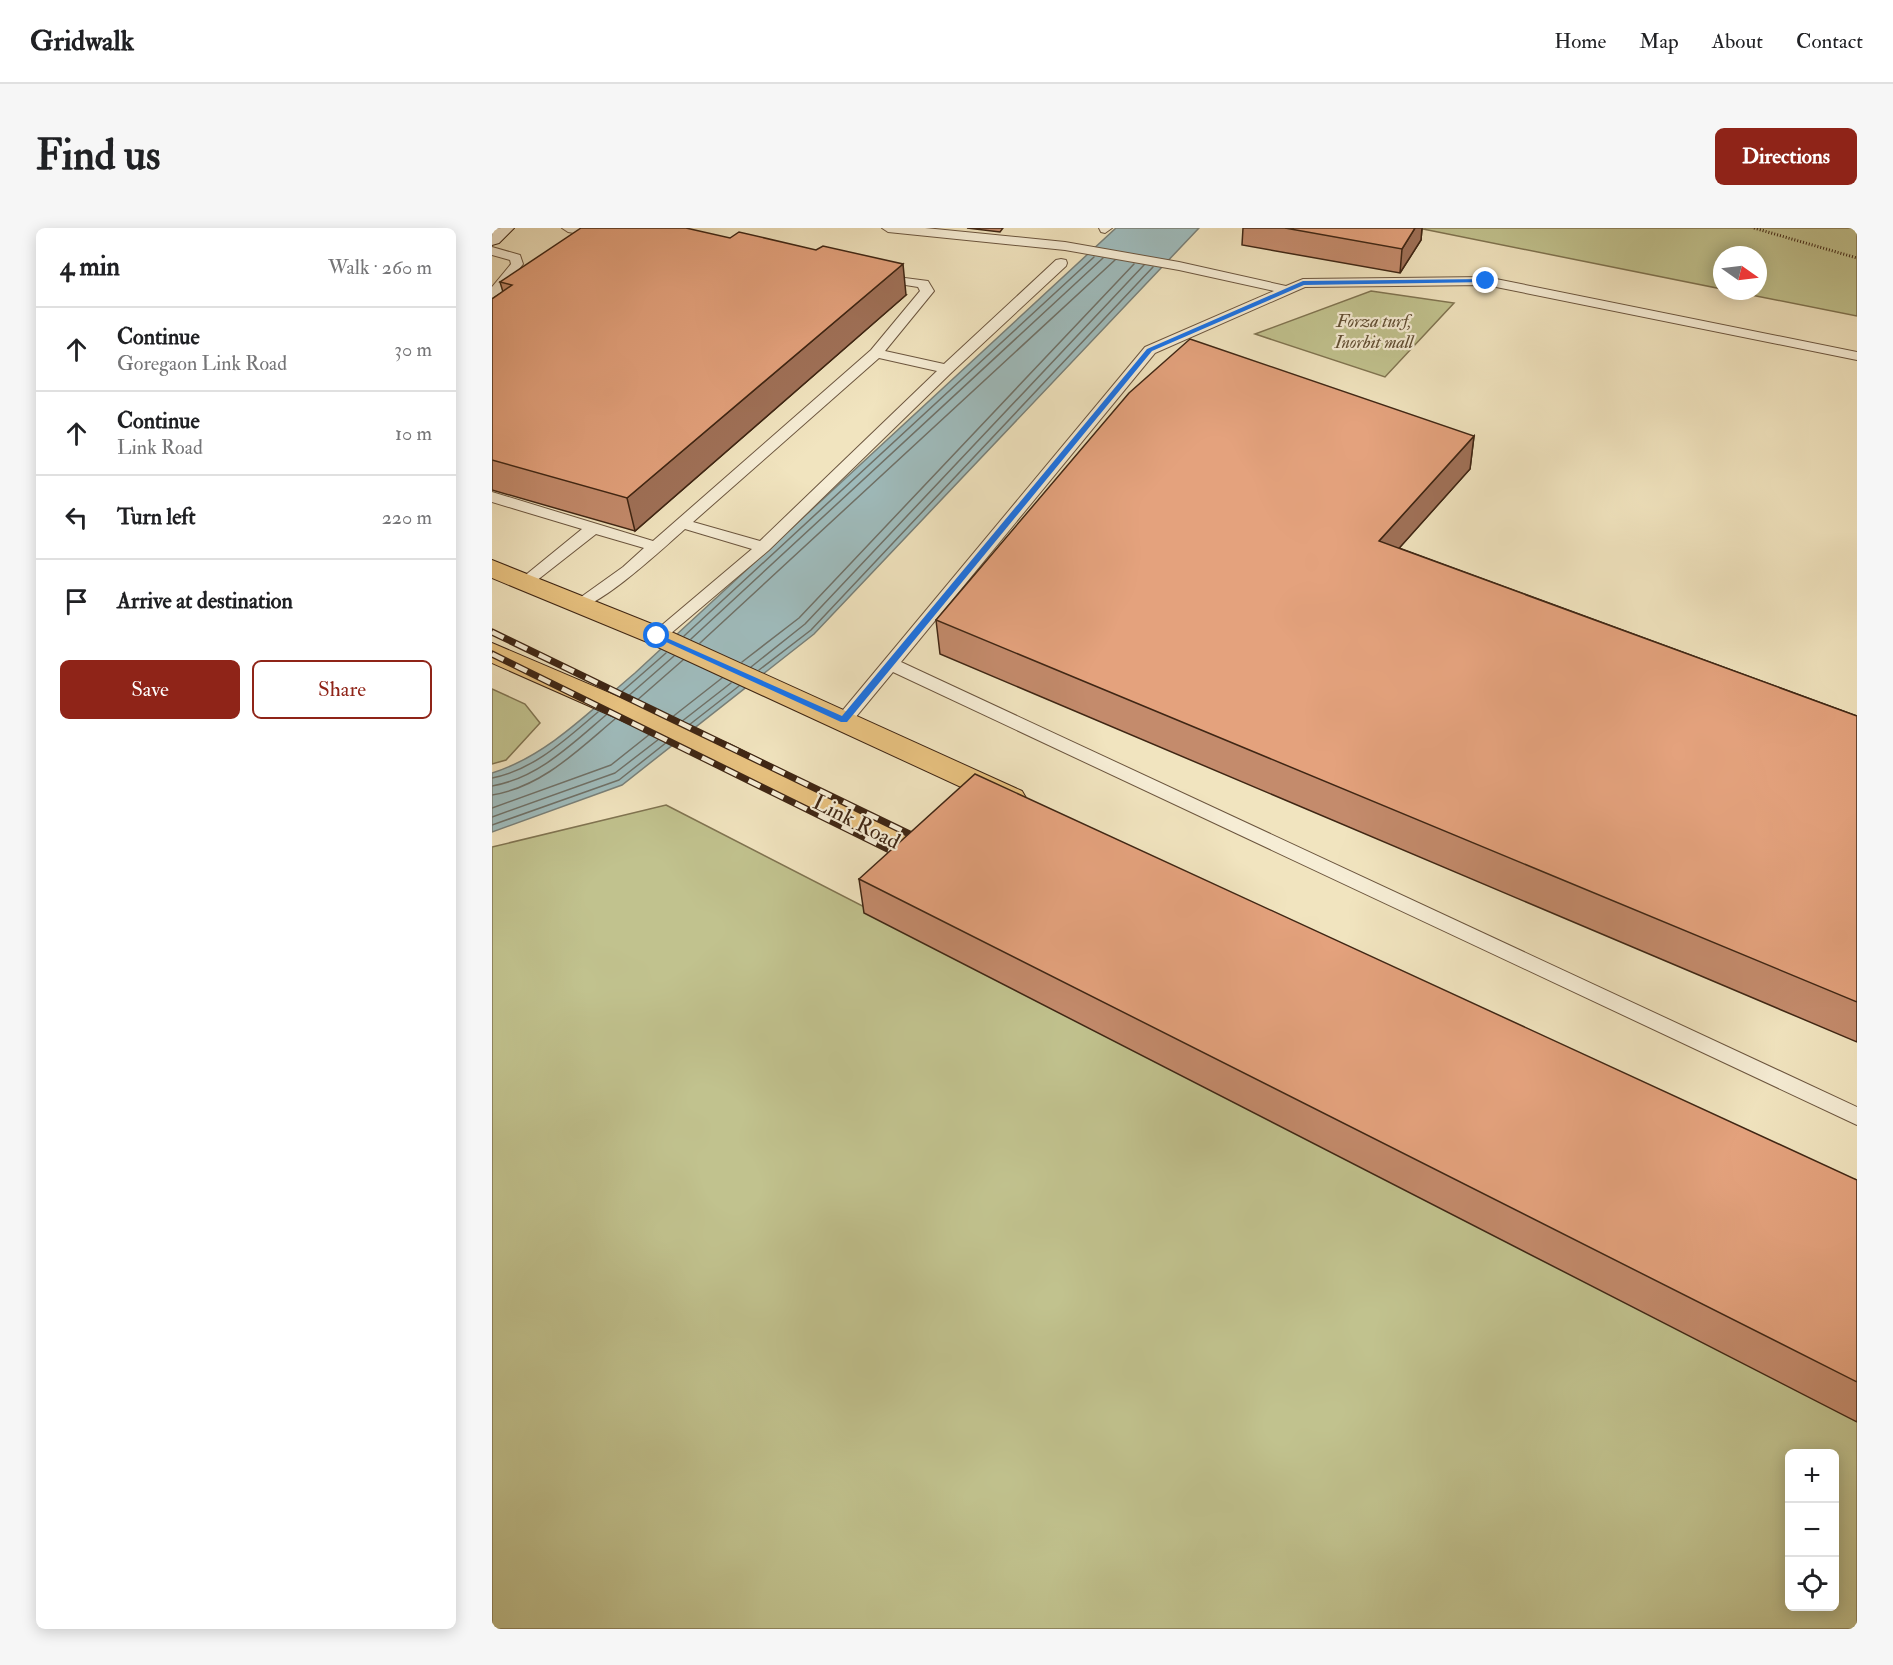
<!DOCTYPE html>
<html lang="en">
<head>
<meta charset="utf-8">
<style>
  :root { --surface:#fff; --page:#f6f6f6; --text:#202124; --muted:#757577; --line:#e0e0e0; --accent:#8f2418 }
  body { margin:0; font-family:"IM FELL Double Pica",serif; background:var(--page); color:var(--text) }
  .controls { position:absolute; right:18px; bottom:18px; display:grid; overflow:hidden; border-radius:9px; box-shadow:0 3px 15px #0003 }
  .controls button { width:54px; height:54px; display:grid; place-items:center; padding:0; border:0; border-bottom:2px solid var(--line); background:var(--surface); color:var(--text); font:30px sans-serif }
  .compass { position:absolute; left:1221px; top:18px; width:54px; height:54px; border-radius:50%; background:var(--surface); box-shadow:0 3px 15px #0003; rotate:104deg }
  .stop { position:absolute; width:18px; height:18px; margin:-14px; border:4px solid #1a73e8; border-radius:50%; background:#fff }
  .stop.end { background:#1a73e8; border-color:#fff; box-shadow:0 2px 6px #0008 }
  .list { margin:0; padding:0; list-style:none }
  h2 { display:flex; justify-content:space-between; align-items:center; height:78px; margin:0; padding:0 24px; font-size:26px }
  h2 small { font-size:20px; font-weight:400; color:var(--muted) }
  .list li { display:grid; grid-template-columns:39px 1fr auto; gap:18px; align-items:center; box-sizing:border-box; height:84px; padding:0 24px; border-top:2px solid var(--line) }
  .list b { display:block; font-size:22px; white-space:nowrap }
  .list p { margin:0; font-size:20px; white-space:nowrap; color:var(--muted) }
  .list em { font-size:20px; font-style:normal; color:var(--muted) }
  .actions { display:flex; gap:12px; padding:18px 24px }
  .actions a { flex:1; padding:14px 0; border:2px solid var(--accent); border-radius:9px; text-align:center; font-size:21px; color:var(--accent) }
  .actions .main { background:var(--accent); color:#fff }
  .icon { flex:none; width:33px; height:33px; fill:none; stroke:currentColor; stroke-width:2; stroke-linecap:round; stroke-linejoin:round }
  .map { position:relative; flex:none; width:1365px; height:1401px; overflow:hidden; border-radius:9px }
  header { display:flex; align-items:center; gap:36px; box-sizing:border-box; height:84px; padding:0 30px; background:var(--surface); border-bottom:2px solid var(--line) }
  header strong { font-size:28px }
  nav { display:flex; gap:33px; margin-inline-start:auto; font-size:21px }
  .intro { display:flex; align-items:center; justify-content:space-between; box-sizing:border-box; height:144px; padding:0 36px }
  h1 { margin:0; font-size:42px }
  .button { padding:15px 27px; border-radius:9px; background:var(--accent); color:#fff; font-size:21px; font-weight:700 }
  main { display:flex; gap:36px; padding:0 36px }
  aside { flex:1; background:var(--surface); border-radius:9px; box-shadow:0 3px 15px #0003 }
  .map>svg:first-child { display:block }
</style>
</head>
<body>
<header>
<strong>Gridwalk</strong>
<nav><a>Home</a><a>Map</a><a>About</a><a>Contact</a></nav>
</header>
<div class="intro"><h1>Find us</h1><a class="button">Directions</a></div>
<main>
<aside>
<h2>4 min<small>Walk · 260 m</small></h2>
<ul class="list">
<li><svg class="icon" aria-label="ahead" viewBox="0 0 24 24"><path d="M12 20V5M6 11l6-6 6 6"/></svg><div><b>Continue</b><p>Goregaon Link Road</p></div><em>30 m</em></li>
<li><svg class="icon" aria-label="ahead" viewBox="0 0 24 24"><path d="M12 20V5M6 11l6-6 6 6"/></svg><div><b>Continue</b><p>Link Road</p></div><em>10 m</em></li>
<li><svg class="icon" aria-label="left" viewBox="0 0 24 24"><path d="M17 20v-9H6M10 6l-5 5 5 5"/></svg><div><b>Turn left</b></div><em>220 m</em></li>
<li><svg class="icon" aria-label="arrive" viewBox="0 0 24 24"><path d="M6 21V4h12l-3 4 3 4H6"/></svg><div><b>Arrive at destination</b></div></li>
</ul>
<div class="actions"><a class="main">Save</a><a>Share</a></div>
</aside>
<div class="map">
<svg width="1365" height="1401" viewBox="0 0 1365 1401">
  <rect width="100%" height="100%" fill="#f1e4bf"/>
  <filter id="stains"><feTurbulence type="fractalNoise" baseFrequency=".00333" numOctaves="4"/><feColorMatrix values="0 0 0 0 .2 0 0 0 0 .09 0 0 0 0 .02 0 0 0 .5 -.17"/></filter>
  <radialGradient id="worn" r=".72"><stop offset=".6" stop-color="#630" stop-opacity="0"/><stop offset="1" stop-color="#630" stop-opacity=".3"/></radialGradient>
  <!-- green -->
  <path fill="#c1c28e" stroke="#807451" stroke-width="1.5" fill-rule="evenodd" d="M926,0H1365V88L1239,63H1266V27H1230V61Z
    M879,63L962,75L893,149L763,106Z
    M0,461L33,476L48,495L14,532L0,536Z
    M174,577L1365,1189V1401H0V619ZM1298,1226H1342V1378H1298Z"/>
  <!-- water -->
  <path fill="#9fbcbd" stroke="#798079" stroke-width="1.5" d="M624,0H707L322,406L130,557L0,604V545C55,528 99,482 143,445Z"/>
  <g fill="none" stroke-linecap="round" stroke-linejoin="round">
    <!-- shore -->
    <path stroke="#6f7168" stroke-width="1.5" d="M192,408L602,29
      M199,411L611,30
      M208,415L623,32
      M250,434L307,390L642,36
      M259,439L313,396L652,37
      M267,442L319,402L661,39
      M126,467L174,425
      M134,470L182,428
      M143,474L191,432
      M179,490L230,450
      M189,494L239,455
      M197,497L247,458
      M0,550C42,542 74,511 106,484
      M0,558C46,550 80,516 114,487
      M0,567C50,559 86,522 123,491
      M0,580L119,537L158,506
      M0,589L123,545L167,511
      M0,597L127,552L175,514"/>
    <defs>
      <path id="lane" d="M70,0H98L116,3L118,6L112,10L76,4Z
        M390,0H433L573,14L687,34L794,58L811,51L994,49L1365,124V132L994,57L813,59L663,125L409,434L1365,879V897L401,444L358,496H346L343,492L346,488L653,119L782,63L687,42L573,22L396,4Z
        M607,0H620L613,5L609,4Z
        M0,19L28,27L31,36L5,70L0,71V59L19,36L18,32L0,27Z
        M569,31L574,32L575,35L574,38L460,144L277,322L171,412H159L157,408L260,321L193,301C175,317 102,385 82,380L80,377L82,374L131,339L152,320L104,306L39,357L33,359L25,354L90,301L0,274V264L161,313L379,122L428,63L426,59L382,52L381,49L382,46L436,53L442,63L393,123L452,136L564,32ZM387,130L445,143L268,313L201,294Z"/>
      <path id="secondary" d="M0,0H22L7,15L0,17Z"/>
      <path id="primary" d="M0,332L175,402L530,563L534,570L530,577L519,580L508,577L155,414L0,350Z
        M0,415L237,516L460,627L465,635L460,643L449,646L438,643L215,530L0,435Z"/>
    </defs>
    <!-- lane casing -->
    <use href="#lane" stroke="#6c563f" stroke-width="2"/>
    <!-- secondary casing -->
    <use href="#secondary" stroke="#3f2614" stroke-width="2"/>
    <!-- primary casing -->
    <use href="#primary" stroke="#3f2614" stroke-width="2"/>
    <!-- path -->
    <path stroke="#3f2614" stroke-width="3" stroke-dasharray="1 2" stroke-linecap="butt" d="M1262,0L1365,30
      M1361,0L1365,1"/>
    <!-- lane -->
    <use href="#lane" fill="#f6edd5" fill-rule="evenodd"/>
    <!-- secondary -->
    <use href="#secondary" fill="#f6edd5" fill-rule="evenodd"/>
    <!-- primary -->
    <use href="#primary" fill="#e8c280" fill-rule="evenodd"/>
    <defs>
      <path id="rail" d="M0,404L432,613
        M0,426L414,630"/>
    </defs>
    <!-- rail casing -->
    <use href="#rail" stroke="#3f2614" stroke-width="7"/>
    <!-- rail -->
    <use href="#rail" stroke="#f6edd5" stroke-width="4.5" stroke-dasharray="13" stroke-linecap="butt"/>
  </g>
  <!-- wall -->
  <path fill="#c48b6c" stroke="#3f2614" stroke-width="1.5" d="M475,0H511L508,4Z
    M751,0H930L929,12L908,45L750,17Z
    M8,54L414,67L143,303L0,262V71L11,64Z
    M982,208L978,241L907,320L1365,488V814L448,426L444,392Z
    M367,651L1365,952V1194L372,685Z"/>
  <!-- shaded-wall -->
  <path fill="#a07158" stroke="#3f2614" stroke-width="1.5" d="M923,0H930L929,12L908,45L910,21Z
    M411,36L414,67L143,303L135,270Z
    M982,208L978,241L884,346L887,313Z"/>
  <!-- building -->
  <path fill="#e4a27d" stroke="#3f2614" stroke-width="1.5" d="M89,0H194L238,10L247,4L324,22L331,18L411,36L135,270L0,232V71L20,57L8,54Z
    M793,0H923L910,21Z
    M698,111L982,208L887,313L1365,488V774L444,392L637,165Z
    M483,546L1365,952V1154L367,651Z"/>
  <!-- route -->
  <path fill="#1a73e8" d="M994,51L996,54L812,57L660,123L355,494H349L161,408L168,407L350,488L655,121L811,53Z"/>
  <g text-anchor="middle" stroke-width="4.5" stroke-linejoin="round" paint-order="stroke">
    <!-- far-park labels -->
    <g font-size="18" font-style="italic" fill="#604d32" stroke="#f6edd5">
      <text x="882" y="99">Forza turf,<tspan x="882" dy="21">Inorbit mall</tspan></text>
    </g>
    <!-- street labels -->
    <g font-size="22" fill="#3f2614" stroke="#f6edd5">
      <text transform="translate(365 593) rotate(27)" y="8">Link Road</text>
    </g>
  </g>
  <rect width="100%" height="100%" filter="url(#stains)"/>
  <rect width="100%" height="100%" fill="url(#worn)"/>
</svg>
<div class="controls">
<button>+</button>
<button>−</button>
<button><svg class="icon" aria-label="locate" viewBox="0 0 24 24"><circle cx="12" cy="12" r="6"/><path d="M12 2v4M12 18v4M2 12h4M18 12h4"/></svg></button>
</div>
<svg class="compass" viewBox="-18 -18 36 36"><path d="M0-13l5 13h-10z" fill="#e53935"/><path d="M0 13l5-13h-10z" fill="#757577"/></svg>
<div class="stop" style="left:165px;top:408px"></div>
<div class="stop end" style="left:994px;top:53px"></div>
</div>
</main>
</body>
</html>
